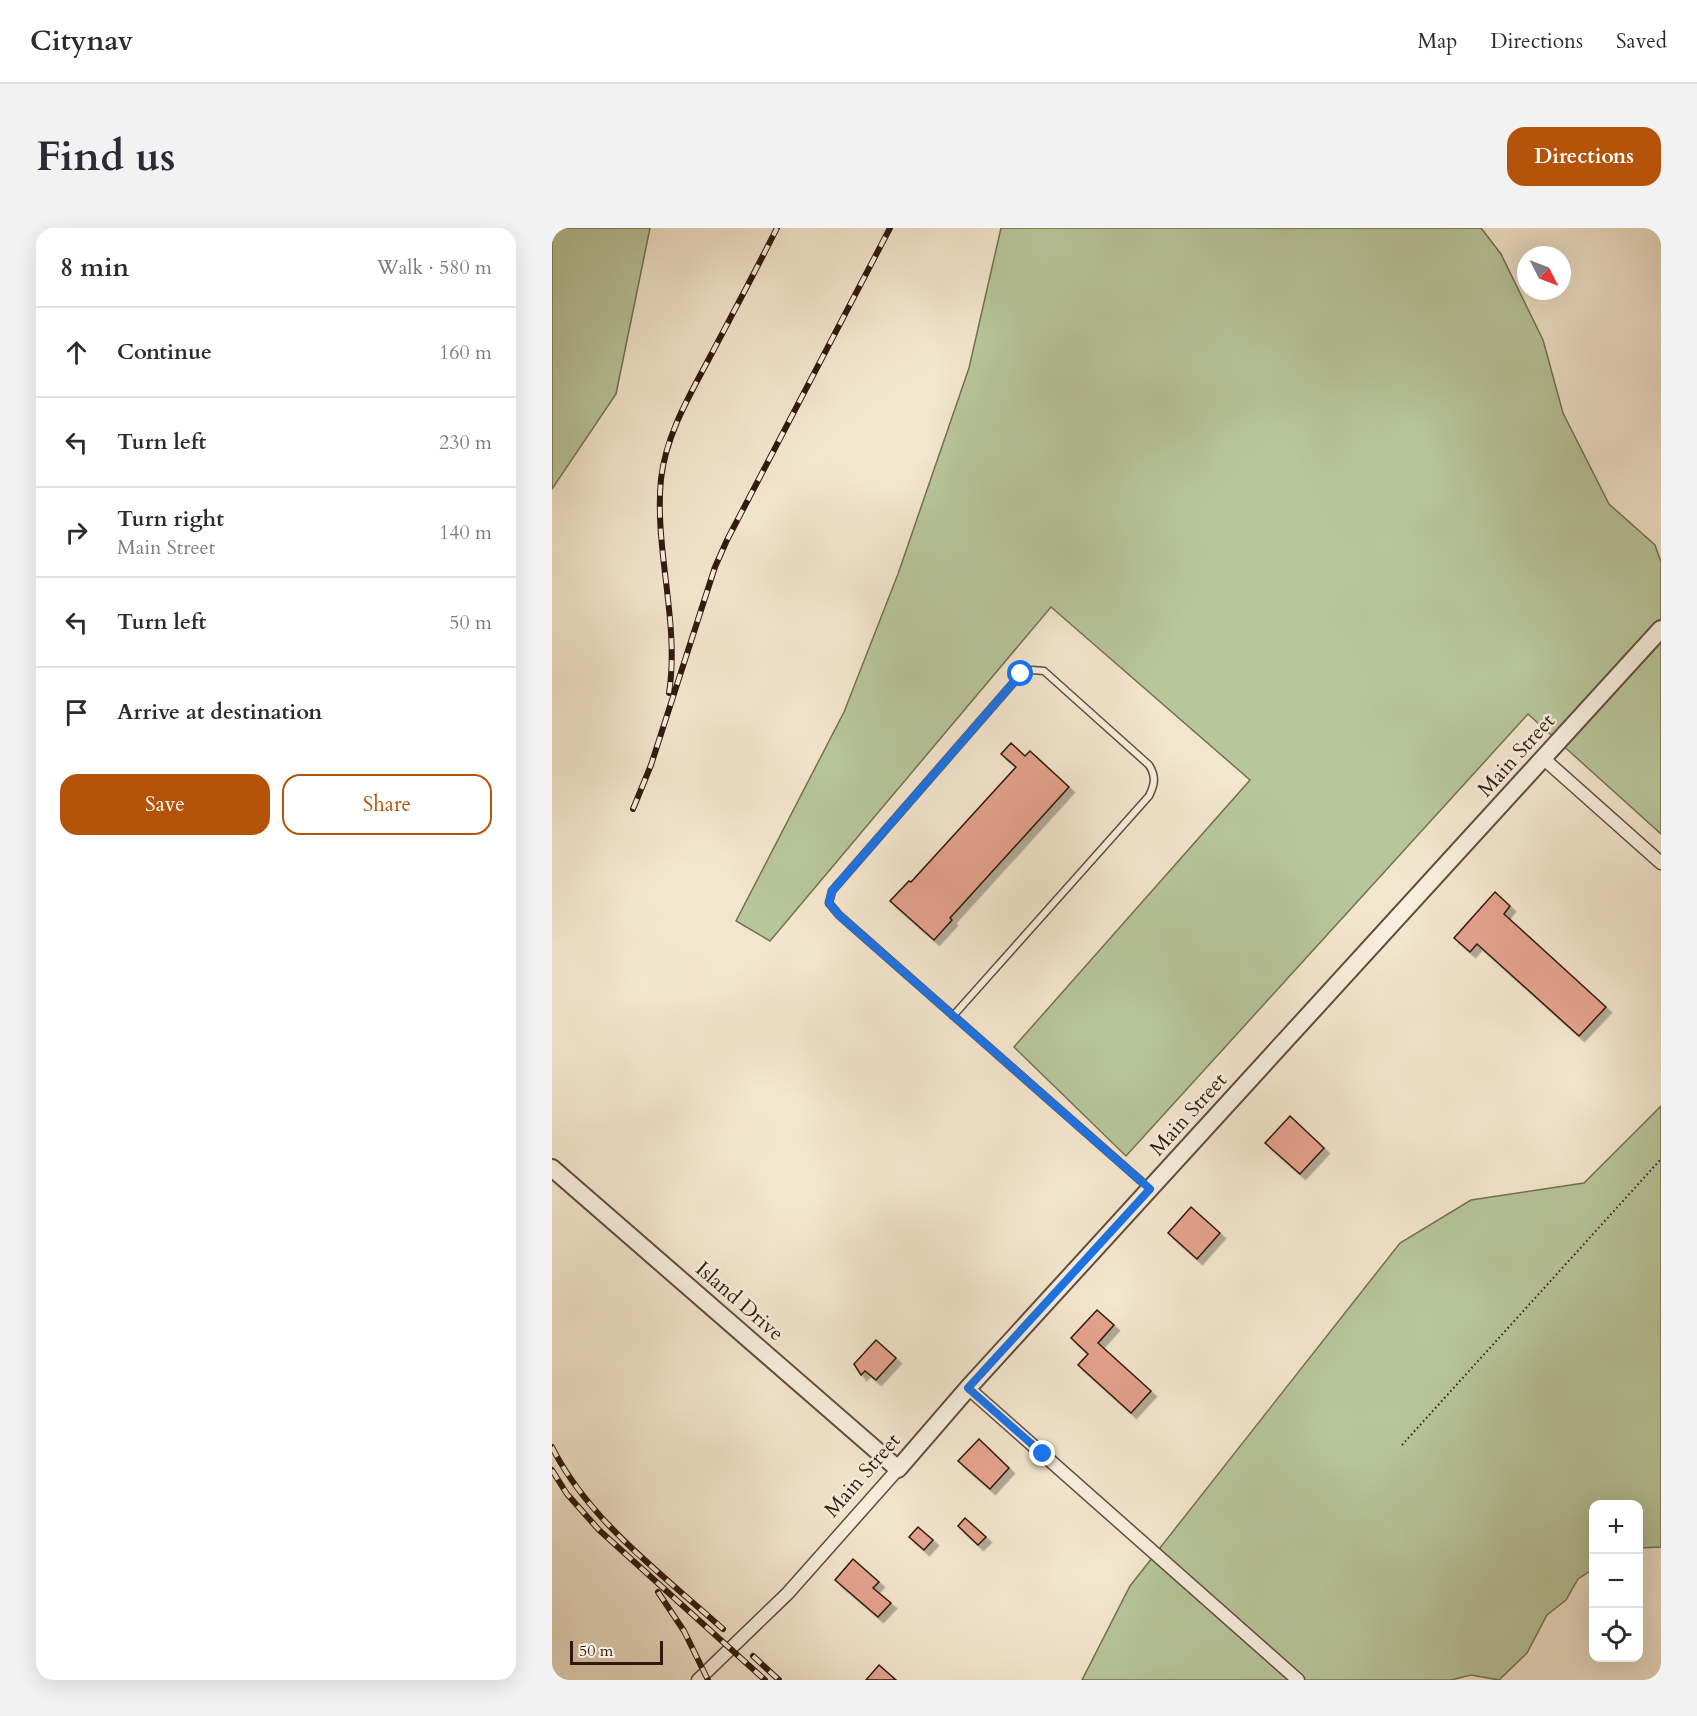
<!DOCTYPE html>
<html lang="en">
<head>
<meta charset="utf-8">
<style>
  :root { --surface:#fff; --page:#f2f2f3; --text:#2b2b33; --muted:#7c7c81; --line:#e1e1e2; --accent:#b45309 }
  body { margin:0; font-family:Cardo,serif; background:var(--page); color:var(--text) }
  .controls { position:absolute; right:18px; bottom:18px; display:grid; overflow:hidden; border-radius:12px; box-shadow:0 6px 24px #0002 }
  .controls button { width:54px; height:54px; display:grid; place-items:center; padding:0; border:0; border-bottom:2px solid var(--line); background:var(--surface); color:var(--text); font:30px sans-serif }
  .compass { position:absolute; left:965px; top:18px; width:54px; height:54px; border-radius:50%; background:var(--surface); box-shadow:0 6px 24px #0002; rotate:132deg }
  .scale { position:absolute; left:18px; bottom:15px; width:93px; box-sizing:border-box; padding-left:6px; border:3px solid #31190e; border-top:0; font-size:16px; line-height:21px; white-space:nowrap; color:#31190e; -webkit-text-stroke:4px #f7efdf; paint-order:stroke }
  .stop { position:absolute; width:18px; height:18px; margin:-14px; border:4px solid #1a73e8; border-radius:50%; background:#fff }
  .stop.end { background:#1a73e8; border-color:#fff; box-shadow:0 2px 6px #0008 }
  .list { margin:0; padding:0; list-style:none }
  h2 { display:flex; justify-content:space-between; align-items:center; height:78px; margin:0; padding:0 24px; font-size:26px }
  h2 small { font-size:20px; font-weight:400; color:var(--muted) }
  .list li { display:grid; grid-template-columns:39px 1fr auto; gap:18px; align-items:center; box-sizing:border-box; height:90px; padding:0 24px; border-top:2px solid var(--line) }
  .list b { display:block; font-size:22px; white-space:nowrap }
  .list p { margin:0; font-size:20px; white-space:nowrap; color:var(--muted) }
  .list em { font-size:20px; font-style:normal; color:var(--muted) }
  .actions { display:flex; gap:12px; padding:18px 24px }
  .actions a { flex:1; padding:14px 0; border:2px solid var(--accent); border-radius:18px; text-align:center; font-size:21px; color:var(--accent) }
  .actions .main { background:var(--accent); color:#fff }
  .icon { flex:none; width:33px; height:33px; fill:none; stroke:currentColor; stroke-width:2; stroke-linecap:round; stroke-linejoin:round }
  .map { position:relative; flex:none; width:1109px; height:1452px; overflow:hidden; border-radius:18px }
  header { display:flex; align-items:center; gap:36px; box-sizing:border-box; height:84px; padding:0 30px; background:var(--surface); border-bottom:2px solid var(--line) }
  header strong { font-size:28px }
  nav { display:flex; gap:33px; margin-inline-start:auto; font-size:21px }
  .intro { display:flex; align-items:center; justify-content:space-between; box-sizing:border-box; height:144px; padding:0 36px }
  h1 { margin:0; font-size:42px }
  .button { padding:15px 27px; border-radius:18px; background:var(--accent); color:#fff; font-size:21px; font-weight:700 }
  main { display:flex; gap:36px; padding:0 36px }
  aside { flex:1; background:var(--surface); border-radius:18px; box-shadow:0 6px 24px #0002 }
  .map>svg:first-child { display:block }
</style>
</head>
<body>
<header>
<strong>Citynav</strong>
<nav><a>Map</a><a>Directions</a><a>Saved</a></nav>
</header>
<div class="intro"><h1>Find us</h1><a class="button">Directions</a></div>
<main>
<aside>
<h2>8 min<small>Walk · 580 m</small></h2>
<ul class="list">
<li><svg class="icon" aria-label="ahead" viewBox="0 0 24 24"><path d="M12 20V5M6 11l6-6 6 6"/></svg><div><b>Continue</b></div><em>160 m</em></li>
<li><svg class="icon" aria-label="left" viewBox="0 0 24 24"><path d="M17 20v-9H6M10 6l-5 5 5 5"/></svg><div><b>Turn left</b></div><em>230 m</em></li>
<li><svg class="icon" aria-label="right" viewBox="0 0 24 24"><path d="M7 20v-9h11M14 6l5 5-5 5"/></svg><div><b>Turn right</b><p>Main Street</p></div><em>140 m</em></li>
<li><svg class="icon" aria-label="left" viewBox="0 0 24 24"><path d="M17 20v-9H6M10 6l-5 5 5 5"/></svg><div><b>Turn left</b></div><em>50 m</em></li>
<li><svg class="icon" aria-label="arrive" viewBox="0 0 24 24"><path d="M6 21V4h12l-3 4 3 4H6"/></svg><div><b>Arrive at destination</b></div></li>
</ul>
<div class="actions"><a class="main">Save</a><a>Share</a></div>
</aside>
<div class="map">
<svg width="1109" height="1452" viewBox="0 0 1109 1452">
  <defs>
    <filter id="shadow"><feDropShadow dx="5.5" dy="5.5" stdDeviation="0" flood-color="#0004"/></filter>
  </defs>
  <rect width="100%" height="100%" fill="#f3e6ce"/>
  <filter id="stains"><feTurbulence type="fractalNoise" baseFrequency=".00333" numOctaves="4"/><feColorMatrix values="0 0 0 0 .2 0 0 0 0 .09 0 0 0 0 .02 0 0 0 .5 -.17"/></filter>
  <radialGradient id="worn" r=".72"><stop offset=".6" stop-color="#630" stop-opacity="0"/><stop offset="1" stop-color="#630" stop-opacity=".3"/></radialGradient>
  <!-- green -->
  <path fill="#b8c69b" stroke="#747054" stroke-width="1.5" d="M0,0H98L64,166L0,261Z
    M449,0H929L949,26L991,112L1011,185L1057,276L1103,317L1109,334V606L976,486L574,928L462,819L698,552L499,379L218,713L184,693L292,484L346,346L417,140Z
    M1109,878V1319L1087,1320L1086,1276H1042L1041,1341L1026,1351L1014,1372L995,1387L975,1425L947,1452L919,1447L899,1452H530L578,1358L848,1015L919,972L1032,955Z"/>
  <!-- building -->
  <path fill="#e5a38e" stroke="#31190e" stroke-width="1.5" filter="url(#shadow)" d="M459,515L473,528L478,523L517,559L398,690L400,692L382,712L338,673L357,653L359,654L464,539L449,526Z
    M943,664L958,678L952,686L1054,779L1027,808L925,716L918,724L902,710Z
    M738,888L772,920L748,946L713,915Z
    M639,979L668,1005L645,1031L616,1005Z
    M545,1082L562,1097L546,1115L599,1163L579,1185L526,1137L536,1126L519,1110Z
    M324,1112L344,1130L324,1152L313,1143L309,1147L302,1136Z
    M427,1211L457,1240L438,1261L406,1233Z
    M413,1290L434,1309L426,1317L406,1298Z
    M366,1299L381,1312L372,1322L357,1309Z
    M301,1331L327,1354L321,1360L339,1375L326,1389L283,1352Z
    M327,1437L344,1452H314Z"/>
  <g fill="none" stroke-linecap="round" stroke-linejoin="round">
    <defs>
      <path id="service" d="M401,788L597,568C603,556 604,548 597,537L492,443L480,442L469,446L280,663L277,675L287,687L598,961"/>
      <path id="minor" d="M992,531L1109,635
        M416,1160L746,1452
        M146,1452L236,1365L346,1241"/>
      <path id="tertiary" d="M0,940L346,1241L416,1160L1109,401"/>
    </defs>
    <!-- service casing -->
    <use href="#service" stroke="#624c3e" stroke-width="9"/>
    <!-- minor casing -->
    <use href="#minor" stroke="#624c3e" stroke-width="15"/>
    <!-- tertiary casing -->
    <use href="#tertiary" stroke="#624c3e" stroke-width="20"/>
    <!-- path -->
    <path stroke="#31190e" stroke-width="2" stroke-dasharray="1.5 3" stroke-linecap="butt" d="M850,1217L1109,931"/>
    <!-- service -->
    <use href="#service" stroke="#f7efdf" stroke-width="6"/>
    <!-- minor -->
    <use href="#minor" stroke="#f7efdf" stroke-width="12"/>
    <!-- tertiary -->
    <use href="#tertiary" stroke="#f7efdf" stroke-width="16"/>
    <defs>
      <path id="rail" d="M117,465C128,395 102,321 109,251C114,206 139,165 160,125C182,83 204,42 225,0
        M81,581L99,537L163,339L175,312L338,0
        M0,1219C37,1293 110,1346 171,1401
        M0,1242L15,1266L47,1302L213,1452
        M106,1364L132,1403L156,1452
        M201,1428L227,1452"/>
    </defs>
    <!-- rail casing -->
    <use href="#rail" stroke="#31190e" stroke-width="6"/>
    <!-- rail -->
    <use href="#rail" stroke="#f7efdf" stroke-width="4" stroke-dasharray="11" stroke-linecap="butt"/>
  </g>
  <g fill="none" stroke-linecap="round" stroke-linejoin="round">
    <!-- route -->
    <path stroke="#1a73e8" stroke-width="8" d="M469,446L280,663L277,675L287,687L598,961L416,1160L491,1226"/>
  </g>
  <g text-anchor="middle" stroke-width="5" stroke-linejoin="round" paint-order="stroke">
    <!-- street labels -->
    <g font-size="21" fill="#31190e" stroke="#f7efdf">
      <text transform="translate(964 527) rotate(-48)" y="7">Main Street</text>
      <text transform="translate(636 886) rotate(-48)" y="7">Main Street</text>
      <text transform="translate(188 1073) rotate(41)" y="7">Island Drive</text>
      <text transform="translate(310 1247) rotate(-49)" y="7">Main Street</text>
    </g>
  </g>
  <rect width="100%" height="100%" filter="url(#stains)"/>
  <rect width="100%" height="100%" fill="url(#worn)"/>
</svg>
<div class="controls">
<button>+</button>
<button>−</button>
<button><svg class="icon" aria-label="locate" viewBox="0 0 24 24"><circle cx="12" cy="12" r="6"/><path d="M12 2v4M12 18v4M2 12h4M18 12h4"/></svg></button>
</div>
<svg class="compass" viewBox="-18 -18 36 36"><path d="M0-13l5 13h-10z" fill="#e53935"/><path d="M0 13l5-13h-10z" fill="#7c7c81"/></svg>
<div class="scale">50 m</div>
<div class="stop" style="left:469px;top:446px"></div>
<div class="stop end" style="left:491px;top:1226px"></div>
</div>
</main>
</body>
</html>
